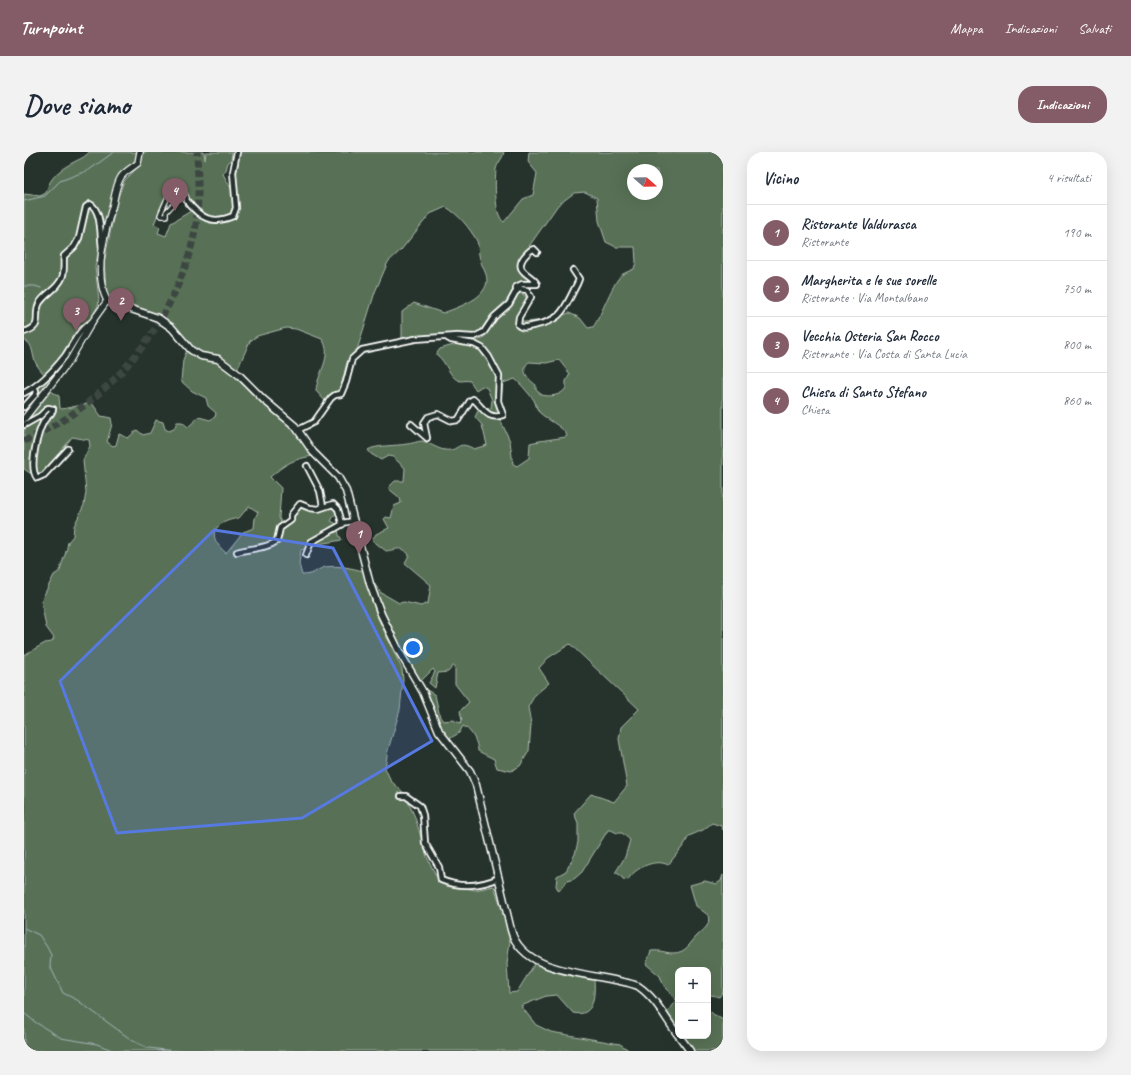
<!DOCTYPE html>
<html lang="it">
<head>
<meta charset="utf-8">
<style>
  :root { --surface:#fff; --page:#f2f2f3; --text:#1f2937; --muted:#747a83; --line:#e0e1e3; --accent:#845c67 }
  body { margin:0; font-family:Caveat,sans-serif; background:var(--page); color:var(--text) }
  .controls { position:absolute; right:12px; bottom:12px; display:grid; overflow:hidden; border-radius:8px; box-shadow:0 4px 16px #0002 }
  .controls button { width:36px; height:36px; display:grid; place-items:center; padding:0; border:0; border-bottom:1px solid var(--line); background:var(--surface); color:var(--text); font:20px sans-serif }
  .compass { position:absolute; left:603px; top:12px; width:36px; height:36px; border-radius:50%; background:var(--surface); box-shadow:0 4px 16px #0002; rotate:110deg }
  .you { position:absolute; left:389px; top:496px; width:14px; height:14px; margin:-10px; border:3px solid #fff; border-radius:50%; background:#1a73e8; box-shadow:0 0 0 6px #1a73e833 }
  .badge { display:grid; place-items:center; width:26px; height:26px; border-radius:50%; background:var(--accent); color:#fff; font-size:13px; font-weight:700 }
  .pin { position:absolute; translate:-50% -33px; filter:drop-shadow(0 1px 2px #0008) }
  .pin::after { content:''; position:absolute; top:21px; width:14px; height:12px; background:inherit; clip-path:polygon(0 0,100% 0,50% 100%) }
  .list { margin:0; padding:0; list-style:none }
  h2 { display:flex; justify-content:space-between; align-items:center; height:52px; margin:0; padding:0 16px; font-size:17px }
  h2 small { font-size:13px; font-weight:400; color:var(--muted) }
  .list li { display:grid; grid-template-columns:26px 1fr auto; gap:12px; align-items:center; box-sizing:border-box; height:56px; padding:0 16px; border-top:1px solid var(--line) }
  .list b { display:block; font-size:15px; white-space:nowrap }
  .list p { margin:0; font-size:13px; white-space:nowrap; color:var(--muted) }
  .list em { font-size:13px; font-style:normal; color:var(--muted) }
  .map { position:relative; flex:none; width:699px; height:899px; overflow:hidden; border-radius:16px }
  header { display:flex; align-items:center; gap:24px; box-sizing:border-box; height:56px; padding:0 20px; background:var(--accent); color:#fff }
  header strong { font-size:19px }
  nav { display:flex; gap:22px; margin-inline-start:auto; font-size:14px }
  .intro { display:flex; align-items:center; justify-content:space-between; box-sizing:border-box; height:96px; padding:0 24px }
  h1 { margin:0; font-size:28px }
  .button { padding:10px 18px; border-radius:16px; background:var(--accent); color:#fff; font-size:14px; font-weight:700 }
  main { display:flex; gap:24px; padding:0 24px }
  aside { flex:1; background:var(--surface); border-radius:16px; box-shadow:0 4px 16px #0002 }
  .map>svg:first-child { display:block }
</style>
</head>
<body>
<header>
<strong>Turnpoint</strong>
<nav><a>Mappa</a><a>Indicazioni</a><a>Salvati</a></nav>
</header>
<div class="intro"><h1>Dove siamo</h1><a class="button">Indicazioni</a></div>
<main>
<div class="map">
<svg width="699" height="899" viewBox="0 0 699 899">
  <rect width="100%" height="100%" fill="#26332d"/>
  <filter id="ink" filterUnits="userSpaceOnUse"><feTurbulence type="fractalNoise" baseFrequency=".025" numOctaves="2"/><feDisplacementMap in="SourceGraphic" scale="8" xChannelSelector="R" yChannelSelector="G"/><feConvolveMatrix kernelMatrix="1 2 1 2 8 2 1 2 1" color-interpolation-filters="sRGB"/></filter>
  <g filter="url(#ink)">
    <!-- green -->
    <path fill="#587157" stroke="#acb8ab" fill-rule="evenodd" d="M65,0H113V6L92,33L85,53L71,115L75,147L74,154L51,195L17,243L14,235L24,226C20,222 16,218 13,213C7,205 11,192 0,188V42L16,44L22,41C25,25 38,16 52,9C58,6 61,5 65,0Z
      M119,0H180L181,8L182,0H208L207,8L204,11L202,18L199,22L212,45L208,62L196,65L172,62L159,36L145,39L138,52L130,72L136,75L134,81L142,84L147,71L167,59C180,72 196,74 212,66L215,53L212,26L215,4L209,0H480C479,7 473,11 472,17C471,29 470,64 480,70L499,47L509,43L513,21L504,10L505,0H699V678L697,674L688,671L679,678L665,684L660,693L644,713C632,706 610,716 604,728L599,727L595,722L591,721L601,705L606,688L598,681H593L587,678H584L558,720L550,727L543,729L535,739L532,734L533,724L542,719L551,702L554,690V671L550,661L567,642L590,650L603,634L595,587L597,575L615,557L546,492L524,506L515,516L525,531L511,543L504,555L507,572L505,599L496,614L487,619L473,616L470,607L454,599C454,591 447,577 439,574L435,581L425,587L417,576L403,538L411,543L416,565L419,569L429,568L436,571L438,569L436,559L445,550L431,532V514H429L424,520L414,521L411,536L405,531L411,520L409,517L397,529C376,498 361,463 348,428L356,440L375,451L380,450L397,454L404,451L407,433L381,411L385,403C379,393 371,398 362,399L348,388L352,382L365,376L360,367L362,365L367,366L370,354L377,351L376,346L365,337V335L371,329H380L381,316L369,305L364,304L357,308L347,302L344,298C351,293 373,294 383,292C387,292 394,289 398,289C406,291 413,297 421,298C436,300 432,287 450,297L463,293L458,273L451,265L454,259L467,256L468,248L463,236L458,234L452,238L446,229C442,228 440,229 436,229C426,227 422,209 413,203V201L416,197L436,191L453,189L460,185L492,142V145L496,141L500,143L503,147L494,164L500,170L524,168L545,161L556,166L564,176L569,175C578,163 589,128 599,122C602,120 606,119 610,117L612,110L611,95H592L582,90L575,69L573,46L561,40L550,41L534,53L494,110L495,121L506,129C494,128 489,131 488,143L467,163L454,182L446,185L406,183L378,186V160L390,151L419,161C430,157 453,149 459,139C468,126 459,119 456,107C454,102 455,94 453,89C445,75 435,63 422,55L406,62L377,98L364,110L351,140L333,198L323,210L317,235L302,250L292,239C293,221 310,204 298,187L272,177L262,176L233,184L226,189L213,218L196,205L178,202L166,195L153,177L143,168L130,161L83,147L80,110L93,48L100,29L117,12ZM609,18H633V42H609ZM535,208L546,222L542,229V236C537,244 526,245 518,243L512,238V233C505,228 495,218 505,210L522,211ZM491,227C497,232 505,242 510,248C512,252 512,256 515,260C523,268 537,273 543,283L542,285C530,287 518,288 506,291L505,306L493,314L489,312L486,289L475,265L479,231Z
      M163,198L175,207L194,210L224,234L237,250L263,270L289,304C269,307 261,312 246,325L257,336L255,366L260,376C269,370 271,363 277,355C284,358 293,361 301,357C305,356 306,354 311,355L313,363L310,364L307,369L313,372L315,383L318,388L300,391L277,398L275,412L278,423C291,423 291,418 301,415C315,413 327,416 339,419L352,462L378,517L379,528L376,558L364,598L361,616L367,629L380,641L391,665L403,705L415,730L451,738L470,734L479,760L486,789L483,812L485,841L493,840L511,811L536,820L570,827C571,842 571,866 549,861L533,843L522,844L497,854L512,873L527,880L596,892L606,899H0V503L21,491L28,490L30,486L22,475L17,449L30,423L36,419C38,408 43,401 44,390L49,384L50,374L60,353L62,340L59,308L66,294L65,288L48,285L20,322L13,321L9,323L0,317V280L3,269L27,239L35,244L36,256L38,257L68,251L77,264L87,266L88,272L83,290L89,294L92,293L95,282L104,286L113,278L119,283L126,281L132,268L139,270L141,277L145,279L150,277L153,270H158L164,275L175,265L186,268L191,265L192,261L184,254L182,246L168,239L157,229L159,208ZM225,354L234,360L231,366L230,376L219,380L202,401C181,383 190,370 215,366Z
      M699,723V840L695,845L688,843L684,844V818H654V876L643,860L652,848L639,832L636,824L622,812L627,799C637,798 642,801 649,801C662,801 665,792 673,784C680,777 687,774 684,763L672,754L666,733L681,729L692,732L697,729Z
      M684,857L689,862L699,868V896L695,899H670L659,884H684Z"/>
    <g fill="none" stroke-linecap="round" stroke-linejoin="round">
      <!-- stream -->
      <path stroke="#a5b2b6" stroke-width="1" d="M0,49L21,44L36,29L65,18L90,0
        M0,134H11L17,136
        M0,776L15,783L23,795L27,803L26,814L39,841L53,848L109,889L124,896L151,899
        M0,861L11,870L37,886L73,892L90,899
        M134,899L139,898
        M216,899L220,898"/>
      <!-- trunk-tunnel -->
      <path stroke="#3c4742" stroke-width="7" stroke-dasharray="7 3.5" stroke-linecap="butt" d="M0,289C84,252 147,177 169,88C176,60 174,28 173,0"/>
      <defs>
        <path id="pedestrian" d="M159,38L163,46L156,45L142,60V64H138L136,63L146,40Z"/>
        <path id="minor" d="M163,49C176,66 188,73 209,64L212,56L209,20L213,0
          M492,138V135L498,132H513C508,122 489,120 500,105C503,102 505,98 510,97L513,100
          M0,180C20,174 9,166 15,152C20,142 33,138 38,126C41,119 39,112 40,104L50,95L55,86L62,55L66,52C78,58 76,84 78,96
          M0,241C16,233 30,218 41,204C49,192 55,177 68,170
          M0,255L11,243L12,239L10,235
          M387,272L403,286L400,271L404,265L414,262L428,269L434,268L446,249L449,247C459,255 463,269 479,263L474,249L475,224L465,205L458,196L450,192L427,188L422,185
          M0,273L16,264L24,256L29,257C28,263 23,264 20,269C14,280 4,315 13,326L20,323L44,297
          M274,278L290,270L307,246L311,243L317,242L322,230L328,207L338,198L391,187L433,184L450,185L460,180L470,165L485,152L491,141L495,137L503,138L507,145L495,165L494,173C498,177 503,175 508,174C540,168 539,158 553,132L555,127L549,118
          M283,314L296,339L299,354
          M213,400C227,396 242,397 253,389L256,376L267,368V363L276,352L286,356L294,357L309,352L314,357L318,371L330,369
          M282,403L287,390L319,372
          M377,644H382L396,654L399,663L401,691L415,715L417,728C436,736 457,734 475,726"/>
        <path id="tertiary" d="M0,267L46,208L68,170L83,149C69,121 81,80 89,52C91,43 92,33 97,25C101,19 108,16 114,11L116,0"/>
        <path id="secondary" d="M83,149L134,166L148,176L167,198L177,204L194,207L215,223L239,247L271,274L289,300L314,325L322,339L346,432L357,462L376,501L399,540L415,579L446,619L452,633L487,778C499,825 576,820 614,834C633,847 641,866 654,883
          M655,884L666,899"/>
      </defs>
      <!-- pedestrian casing -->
      <use href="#pedestrian" stroke="#fff" stroke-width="6"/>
      <!-- minor casing -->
      <use href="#minor" stroke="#fff" stroke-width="8"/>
      <!-- tertiary casing -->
      <use href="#tertiary" stroke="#fff" stroke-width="8"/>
      <!-- secondary casing -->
      <use href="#secondary" stroke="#fff" stroke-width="9"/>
      <!-- pedestrian -->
      <use href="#pedestrian" stroke="#26332d" stroke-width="3.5"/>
      <!-- minor -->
      <use href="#minor" stroke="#26332d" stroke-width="4.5"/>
      <!-- tertiary -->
      <use href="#tertiary" stroke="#26332d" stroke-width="5.5"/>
      <!-- secondary -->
      <use href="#secondary" stroke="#26332d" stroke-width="6"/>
    </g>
  </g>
  <!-- marked area -->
  <path fill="#567ae2" fill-opacity="0.2" stroke="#567ae2" stroke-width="3" stroke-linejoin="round" d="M190,378L309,396L408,589L278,666L93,681L36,529Z"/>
</svg>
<div class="controls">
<button>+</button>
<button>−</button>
</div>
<svg class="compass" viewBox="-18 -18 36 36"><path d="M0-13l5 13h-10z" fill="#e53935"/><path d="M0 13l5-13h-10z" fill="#747a83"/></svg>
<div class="you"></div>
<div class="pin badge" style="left:335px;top:402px">1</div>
<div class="pin badge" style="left:97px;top:169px">2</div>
<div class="pin badge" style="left:52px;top:179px">3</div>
<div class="pin badge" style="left:151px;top:59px">4</div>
</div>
<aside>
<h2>Vicino<small>4 risultati</small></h2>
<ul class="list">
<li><span class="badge">1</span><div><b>Ristorante Valdurasca</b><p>Ristorante</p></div><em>190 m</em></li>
<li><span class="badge">2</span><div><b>Margherita e le sue sorelle</b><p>Ristorante · Via Montalbano</p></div><em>750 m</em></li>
<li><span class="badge">3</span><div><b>Vecchia Osteria San Rocco</b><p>Ristorante · Via Costa di Santa Lucia</p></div><em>800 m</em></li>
<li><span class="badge">4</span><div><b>Chiesa di Santo Stefano</b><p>Chiesa</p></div><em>860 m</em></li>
</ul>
</aside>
</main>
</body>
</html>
